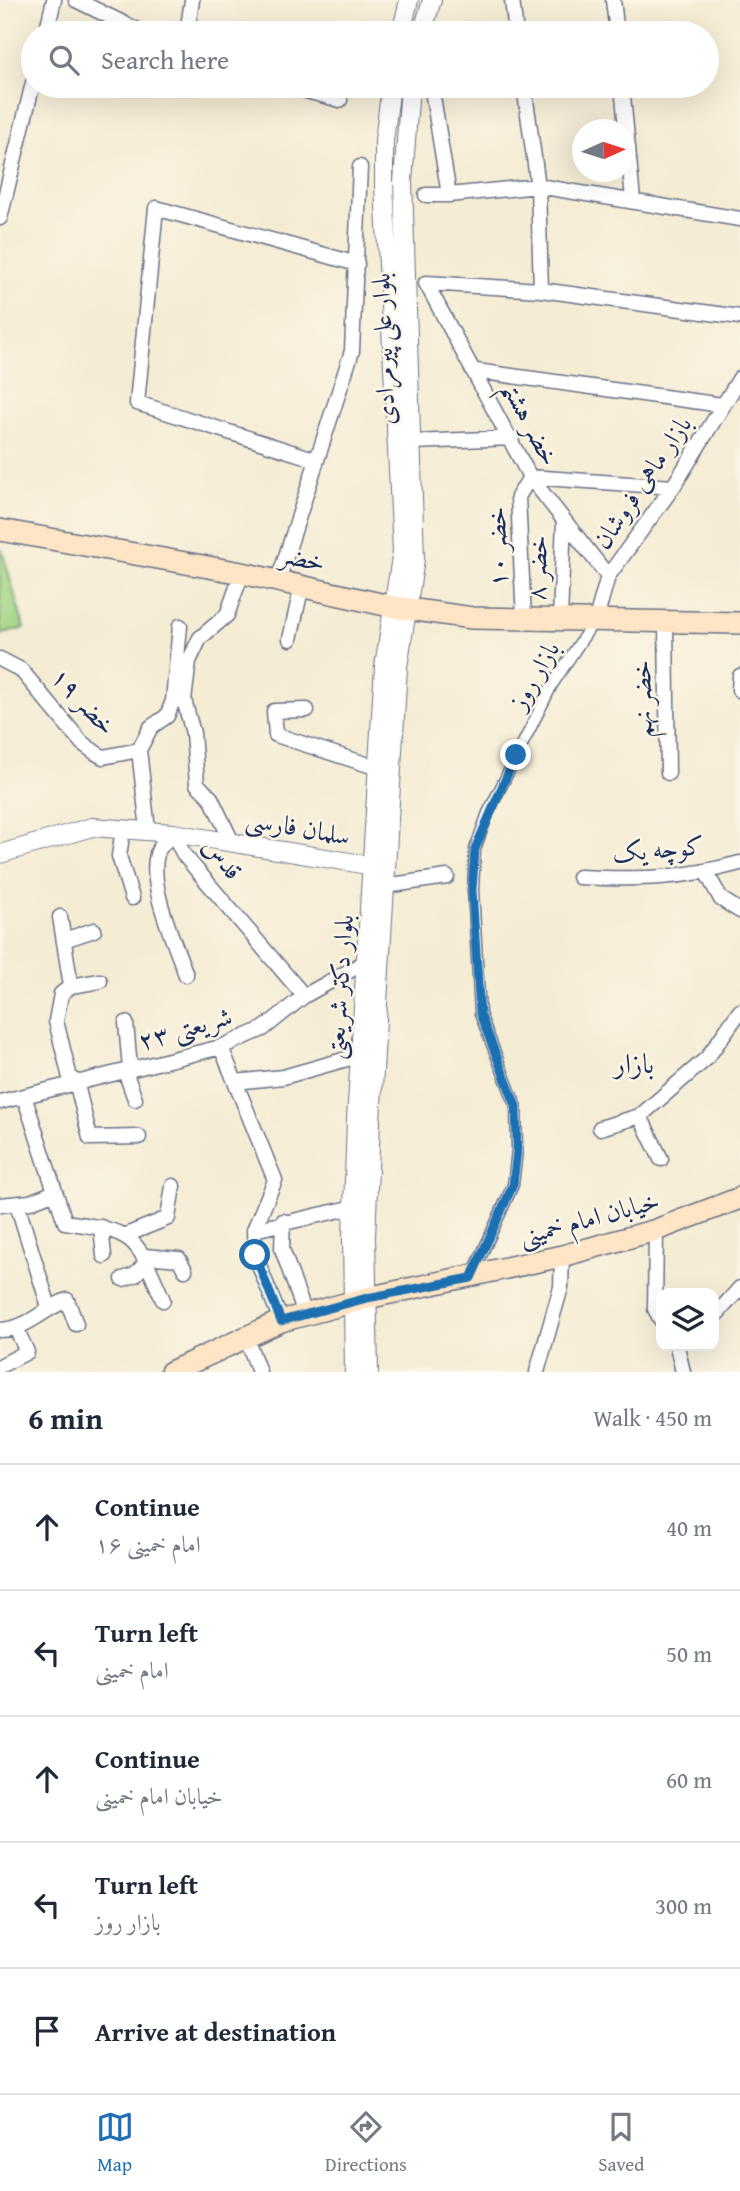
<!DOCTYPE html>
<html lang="en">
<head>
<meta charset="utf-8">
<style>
  :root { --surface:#fff; --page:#f2f2f3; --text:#1f2937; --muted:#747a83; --line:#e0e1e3; --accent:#1f6fb2 }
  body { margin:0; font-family:"Gentium Book Plus",Amiri,serif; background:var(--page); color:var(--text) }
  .controls { position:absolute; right:21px; bottom:21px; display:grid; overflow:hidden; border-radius:14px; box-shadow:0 7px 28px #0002 }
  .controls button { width:63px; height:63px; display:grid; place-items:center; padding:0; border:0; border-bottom:2px solid var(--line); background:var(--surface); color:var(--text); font:35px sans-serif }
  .compass { position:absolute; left:572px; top:119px; width:63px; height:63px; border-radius:50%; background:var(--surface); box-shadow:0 7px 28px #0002; rotate:87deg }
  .stop { position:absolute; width:21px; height:21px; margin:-16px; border:5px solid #1f6fb2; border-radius:50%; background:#fff }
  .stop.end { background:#1f6fb2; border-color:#fff; box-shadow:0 2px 7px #0008 }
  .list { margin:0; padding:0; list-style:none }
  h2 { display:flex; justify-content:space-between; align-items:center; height:91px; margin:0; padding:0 28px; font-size:30px }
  h2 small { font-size:23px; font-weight:400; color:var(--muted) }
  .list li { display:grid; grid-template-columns:46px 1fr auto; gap:21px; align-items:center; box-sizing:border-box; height:126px; padding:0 28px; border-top:2px solid var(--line) }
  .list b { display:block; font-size:26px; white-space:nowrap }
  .list p { margin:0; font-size:23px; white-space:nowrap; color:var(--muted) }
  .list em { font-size:23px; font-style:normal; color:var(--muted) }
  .icon { flex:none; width:38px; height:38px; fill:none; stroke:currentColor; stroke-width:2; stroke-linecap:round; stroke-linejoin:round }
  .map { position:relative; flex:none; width:740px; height:1372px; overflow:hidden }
  .search { position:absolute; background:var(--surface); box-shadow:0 7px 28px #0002; left:21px; right:21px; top:21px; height:77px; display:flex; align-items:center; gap:18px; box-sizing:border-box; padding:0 24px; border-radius:38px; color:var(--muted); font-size:26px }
  .sheet { height:721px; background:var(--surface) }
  nav { display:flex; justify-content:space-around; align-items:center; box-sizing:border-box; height:98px; border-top:2px solid var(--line); background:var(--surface); font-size:19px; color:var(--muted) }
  nav a { display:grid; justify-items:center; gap:4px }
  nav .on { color:var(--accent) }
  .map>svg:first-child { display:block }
</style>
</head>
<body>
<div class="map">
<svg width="740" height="1372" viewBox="0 0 740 1372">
  <rect width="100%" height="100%" fill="#fcf5e5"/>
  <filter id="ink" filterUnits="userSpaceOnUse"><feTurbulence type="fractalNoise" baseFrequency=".0143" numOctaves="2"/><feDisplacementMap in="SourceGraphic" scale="14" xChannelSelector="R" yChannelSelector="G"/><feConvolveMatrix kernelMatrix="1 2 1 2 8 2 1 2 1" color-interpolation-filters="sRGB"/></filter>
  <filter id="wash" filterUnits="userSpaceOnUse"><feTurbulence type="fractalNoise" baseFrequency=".00686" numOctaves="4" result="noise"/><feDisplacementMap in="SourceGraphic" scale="28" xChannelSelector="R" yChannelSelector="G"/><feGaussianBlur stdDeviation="1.57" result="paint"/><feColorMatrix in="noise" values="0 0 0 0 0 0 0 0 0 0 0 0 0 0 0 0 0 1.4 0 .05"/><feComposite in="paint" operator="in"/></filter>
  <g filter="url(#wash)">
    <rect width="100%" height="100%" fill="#f4ecd3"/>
    <!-- pitch -->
    <path fill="#a2d585" stroke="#5e8272" stroke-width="2" d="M2,550L24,628L0,635V551Z"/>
  </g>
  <g filter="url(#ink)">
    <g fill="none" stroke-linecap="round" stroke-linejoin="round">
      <defs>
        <path id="pedestrian" d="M472,1276L513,1185L517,1150L516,1106L480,1014L473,890L475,849L488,813L552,685L594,621"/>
        <path id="minor" d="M76,0L143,33
          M512,0L516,33
          M613,0L617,33
          M46,33L54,0
          M187,33L192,0
          M287,86L340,100
          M524,86L538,186L541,290
          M622,86L633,200
          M432,90L449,195
          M426,195H449L538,186L740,219
          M0,218L33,83
          M426,283L530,477L608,576
          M426,283L541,290L740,317
          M476,371L722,405
          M413,442L512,438
          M317,460L137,403L156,208L357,264
          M278,581L352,351L360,167
          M524,619L518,497L530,477L673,487
          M560,619L564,520
          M596,619L608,576L673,487L740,378
          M666,624L668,773
          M290,639L302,585
          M0,659L21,670L82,743L96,753L103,757L139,750
          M739,690L740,676
          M307,710L274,711L276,735L378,768
          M139,750L151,727L167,716L173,701L180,626
          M139,750L148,830
          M123,829L119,856L132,898
          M232,842L211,798L197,784L193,733L184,700L189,661L200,638L227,615L242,573
          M706,872L721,899L740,911
          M579,877C640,880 681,879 740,863
          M385,886L447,877
          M60,917L71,986L61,994L56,1021L71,1082
          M64,940L94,930
          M186,975C175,943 148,887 157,854C159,846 168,839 173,833L184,855L304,996
          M71,986L100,981
          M126,1023L130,1069
          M221,1047L275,1180L254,1230L255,1255L281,1321
          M125,1071L135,1099
          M76,1081L90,1138L139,1137
          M235,1082L283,1077L361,1055
          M24,1096L65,1222C137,1232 135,1235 163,1300
          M0,1102L221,1047L263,1029L304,996L367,961
          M640,1116L661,1159
          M600,1128L640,1116L707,1058L740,1011
          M17,1204L49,1307
          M0,1205L30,1202L55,1192
          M283,1221L282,1249L305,1314
          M101,1227L104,1256
          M254,1230L354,1207
          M656,1230L655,1309L661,1320
          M126,1235L168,1218L173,1186
          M145,1256L179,1259L185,1270
          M123,1279L135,1275L147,1261
          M714,1317L740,1288
          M0,1330C28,1329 41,1310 67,1300L76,1324
          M246,1337L259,1372
          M677,1346L683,1372
          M0,1366L27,1352L17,1330
          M537,1372L561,1287L562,1256"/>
        <path id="tertiary" d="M401,33L409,0
          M422,33L432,0
          M0,854L92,827L173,833L374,866
          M354,1372L352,1237L356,1120L384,666L402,551L384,184V141L391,86
          M369,1372L366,1237L371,1121L398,667L415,559L403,181L410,86"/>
        <path id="secondary" d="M0,530L242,573L394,607L472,618L740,623
          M171,1372L281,1321L367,1298L562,1256L656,1230L740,1198"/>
      </defs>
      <!-- pedestrian casing -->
      <use href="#pedestrian" stroke="#677187" stroke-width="13"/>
      <!-- minor casing -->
      <use href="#minor" stroke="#677187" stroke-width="17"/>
      <!-- tertiary casing -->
      <use href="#tertiary" stroke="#677187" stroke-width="20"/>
      <!-- secondary casing -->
      <use href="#secondary" stroke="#677187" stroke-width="24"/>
      <!-- pedestrian -->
      <use href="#pedestrian" stroke="#fff" stroke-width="10"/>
      <!-- minor -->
      <use href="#minor" stroke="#fff" stroke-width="14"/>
      <!-- tertiary -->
      <use href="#tertiary" stroke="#fff" stroke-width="18"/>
      <!-- secondary -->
      <use href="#secondary" stroke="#fde5c5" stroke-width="21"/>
    </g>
  </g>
  <g fill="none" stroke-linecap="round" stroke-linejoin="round" filter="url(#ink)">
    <!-- route -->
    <path stroke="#1f6fb2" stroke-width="9" d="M255,1255L281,1321L367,1298L471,1278L513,1185L517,1150L516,1106L480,1014L472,890L475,849L516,755"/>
  </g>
  <g text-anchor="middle" stroke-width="5" stroke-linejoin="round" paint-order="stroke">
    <!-- street labels -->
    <g font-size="26" fill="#1b2f5e" stroke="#fcf5e5">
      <text transform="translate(383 349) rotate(-92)" y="9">بلوار علی پیرمرادی</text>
      <text transform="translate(531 423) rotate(62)" y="9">خضر هشتم</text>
      <text transform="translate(642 482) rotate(-56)" y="9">بازار ماهی فروشان</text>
      <text transform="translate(497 547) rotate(-91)" y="9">خضر ۱۰</text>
      <text transform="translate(303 558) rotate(12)" y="9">خضر</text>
      <text transform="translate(537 568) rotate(-88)" y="9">خضر ۸</text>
      <text transform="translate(534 675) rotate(-60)" y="9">بازار روز</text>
      <text transform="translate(642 699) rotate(-91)" y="9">خضر نهم</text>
      <text transform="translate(84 701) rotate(47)" y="9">خضر ۱۹</text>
      <text transform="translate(298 827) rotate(10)" y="9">سلمان فارسی</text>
      <text transform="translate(658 849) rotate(-5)" y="9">کوچه یک</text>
      <text transform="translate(223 858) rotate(51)" y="9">قدس</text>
      <text transform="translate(339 987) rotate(-86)" y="9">بلوار دکتر شریعتی</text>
      <text transform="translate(185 1028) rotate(-16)" y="9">شریعتی ۲۳</text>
      <text transform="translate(589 1218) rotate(-15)" y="9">خیابان امام خمینی</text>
    </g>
    <!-- neighbourhood labels -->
    <g font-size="28" fill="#1b2f5e" stroke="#fcf5e5">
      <text x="634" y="1073">بازار</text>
    </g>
  </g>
</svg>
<div class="controls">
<button><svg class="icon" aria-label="layers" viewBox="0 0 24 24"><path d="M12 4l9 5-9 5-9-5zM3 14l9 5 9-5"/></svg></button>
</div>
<svg class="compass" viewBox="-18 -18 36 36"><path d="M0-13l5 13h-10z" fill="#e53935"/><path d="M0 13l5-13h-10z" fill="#747a83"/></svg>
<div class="stop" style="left:255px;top:1255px"></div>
<div class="stop end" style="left:516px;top:755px"></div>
<div class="search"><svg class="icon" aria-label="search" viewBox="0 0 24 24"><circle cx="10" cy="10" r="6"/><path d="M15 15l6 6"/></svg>Search here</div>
</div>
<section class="sheet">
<h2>6 min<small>Walk · 450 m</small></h2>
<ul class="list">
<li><svg class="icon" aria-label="ahead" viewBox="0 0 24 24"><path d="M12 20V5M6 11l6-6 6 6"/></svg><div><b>Continue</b><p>امام خمینی ۱۶</p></div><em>40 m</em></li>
<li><svg class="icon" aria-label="left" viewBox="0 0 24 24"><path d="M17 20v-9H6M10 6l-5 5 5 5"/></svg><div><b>Turn left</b><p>امام خمینی</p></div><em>50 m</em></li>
<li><svg class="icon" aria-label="ahead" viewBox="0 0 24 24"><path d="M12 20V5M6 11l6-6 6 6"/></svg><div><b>Continue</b><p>خیابان امام خمینی</p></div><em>60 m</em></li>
<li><svg class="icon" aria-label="left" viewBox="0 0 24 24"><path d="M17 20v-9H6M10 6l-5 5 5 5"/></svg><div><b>Turn left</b><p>بازار روز</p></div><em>300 m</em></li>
<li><svg class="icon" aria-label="arrive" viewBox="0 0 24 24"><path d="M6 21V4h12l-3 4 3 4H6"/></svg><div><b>Arrive at destination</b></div></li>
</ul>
</section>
<nav>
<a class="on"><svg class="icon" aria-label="map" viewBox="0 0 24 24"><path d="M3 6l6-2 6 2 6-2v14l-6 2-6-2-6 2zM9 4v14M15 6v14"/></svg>Map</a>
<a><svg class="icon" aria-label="directions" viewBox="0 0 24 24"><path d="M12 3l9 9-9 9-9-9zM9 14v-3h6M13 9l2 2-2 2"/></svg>Directions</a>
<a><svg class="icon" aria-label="saved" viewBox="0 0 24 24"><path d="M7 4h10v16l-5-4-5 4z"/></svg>Saved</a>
</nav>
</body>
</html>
